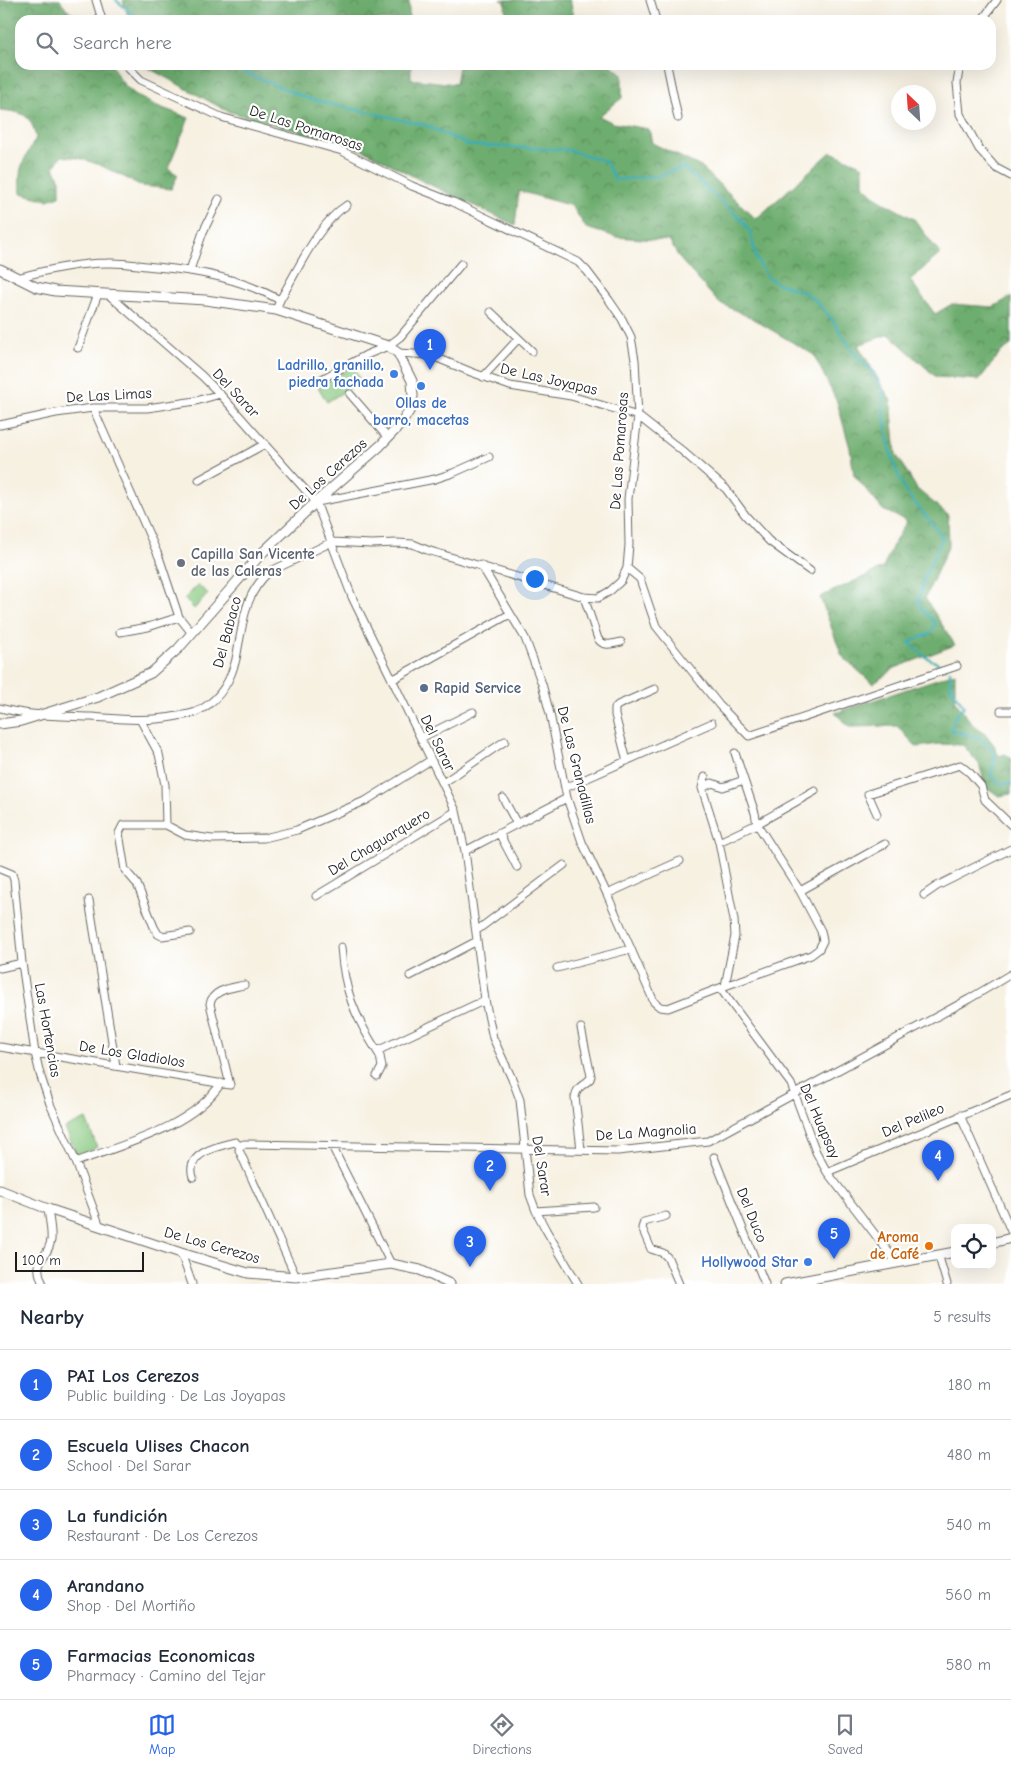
<!DOCTYPE html>
<html lang="en">
<head>
<meta charset="utf-8">
<style>
  :root { --surface:#fff; --page:#f6f6f7; --text:#1f2937; --muted:#747a83; --line:#e0e1e3; --accent:#2563eb }
  body { margin:0; font-family:"Comic Neue",sans-serif; background:var(--page); color:var(--text) }
  .controls { position:absolute; right:15px; bottom:15px; display:grid; overflow:hidden; border-radius:10px; box-shadow:0 5px 20px #0002 }
  .controls button { width:45px; height:45px; display:grid; place-items:center; padding:0; border:0; border-bottom:1px solid var(--line); background:var(--surface); color:var(--text); font:25px sans-serif }
  .compass { position:absolute; left:891px; top:85px; width:45px; height:45px; border-radius:50%; background:var(--surface); box-shadow:0 5px 20px #0002; rotate:335deg }
  .scale { position:absolute; left:15px; bottom:12px; width:129px; box-sizing:border-box; padding-left:5px; border:2px solid #1c1c1c; border-top:0; font-size:14px; line-height:18px; white-space:nowrap; color:#1c1c1c; -webkit-text-stroke:4px #fff; paint-order:stroke }
  .you { position:absolute; left:534px; top:578px; width:18px; height:18px; margin:-12px; border:4px solid #fff; border-radius:50%; background:#1a73e8; box-shadow:0 0 0 8px #1a73e833 }
  .badge { display:grid; place-items:center; width:32px; height:32px; border-radius:50%; background:var(--accent); color:#fff; font-size:16px; font-weight:700 }
  .pin { position:absolute; translate:-50% -41px; filter:drop-shadow(0 1px 2px #0008) }
  .pin::after { content:''; position:absolute; top:26px; width:18px; height:15px; background:inherit; clip-path:polygon(0 0,100% 0,50% 100%) }
  .list { margin:0; padding:0; list-style:none }
  h2 { display:flex; justify-content:space-between; align-items:center; height:65px; margin:0; padding:0 20px; font-size:21px }
  h2 small { font-size:16px; font-weight:400; color:var(--muted) }
  .list li { display:grid; grid-template-columns:32px 1fr auto; gap:15px; align-items:center; box-sizing:border-box; height:70px; padding:0 20px; border-top:1px solid var(--line) }
  .list b { display:block; font-size:19px; white-space:nowrap }
  .list p { margin:0; font-size:16px; white-space:nowrap; color:var(--muted) }
  .list em { font-size:16px; font-style:normal; color:var(--muted) }
  .icon { flex:none; width:28px; height:28px; fill:none; stroke:currentColor; stroke-width:2; stroke-linecap:round; stroke-linejoin:round }
  .map { position:relative; flex:none; width:1011px; height:1284px; overflow:hidden }
  .search { position:absolute; background:var(--surface); box-shadow:0 5px 20px #0002; left:15px; right:15px; top:15px; height:55px; display:flex; align-items:center; gap:12px; box-sizing:border-box; padding:0 18px; border-radius:15px; color:var(--muted); font-size:19px }
  .sheet { height:415px; background:var(--surface) }
  nav { display:flex; justify-content:space-around; align-items:center; box-sizing:border-box; height:70px; border-top:1px solid var(--line); background:var(--surface); font-size:14px; color:var(--muted) }
  nav a { display:grid; justify-items:center; gap:2px }
  nav .on { color:var(--accent) }
  .map>svg:first-child { display:block }
</style>
</head>
<body>
<div class="map">
<svg width="1011" height="1284" viewBox="0 0 1011 1284">
  <defs>
    <pattern id="forest-crowns" width="20" height="18" patternUnits="userSpaceOnUse" patternTransform="scale(1.25)"><rect width="20" height="18" fill="#6ead6f"/><path d="M2 6a3 3 0 1 1 6 0M12 15a3 3 0 1 1 6 0" fill="none" stroke="#5a8c5a"/></pattern>
  </defs>
  <rect width="100%" height="100%" fill="#fff"/>
  <filter id="ink" filterUnits="userSpaceOnUse"><feTurbulence type="fractalNoise" baseFrequency=".02" numOctaves="2"/><feDisplacementMap in="SourceGraphic" scale="10" xChannelSelector="R" yChannelSelector="G"/><feConvolveMatrix kernelMatrix="1 2 1 2 8 2 1 2 1" color-interpolation-filters="sRGB"/></filter>
  <filter id="wash" filterUnits="userSpaceOnUse"><feTurbulence type="fractalNoise" baseFrequency=".0096" numOctaves="4" result="noise"/><feDisplacementMap in="SourceGraphic" scale="20" xChannelSelector="R" yChannelSelector="G"/><feGaussianBlur stdDeviation="1.12" result="paint"/><feColorMatrix in="noise" values="0 0 0 0 0 0 0 0 0 0 0 0 0 0 0 0 0 1.4 0 .05"/><feComposite in="paint" operator="in"/></filter>
  <g filter="url(#wash)">
    <rect width="100%" height="100%" fill="#f7f1e2"/>
    <!-- forest -->
    <path fill="url(#forest-crowns)" stroke="#456446" d="M0,0H60L67,10L84,20H20V65H112C127,100 157,105 189,118L168,168L178,175L171,189L142,186L100,165L79,158L61,156L54,167L60,180V196L47,200L21,193C16,168 25,159 36,138C31,114 23,112 0,110Z
      M123,0H409V20H129Z
      M501,0H570L575,20H506L505,1Z
      M143,65H411V79L456,84L459,65H611L622,74V98L599,116L613,123L649,129L652,143L701,167L756,219L831,152L863,166V185L881,201L914,219L940,254L910,280L935,314L952,304L993,307L1011,297V345L1002,351L979,380L936,377L889,334L858,345L891,401L896,454L917,489L948,515L949,545L925,598L955,645L895,668L873,684L842,656L820,597L883,568L893,545L907,521L883,510L854,475L850,448L837,402L814,355L753,319L718,302L680,259L669,241L616,237L586,228L572,206L519,191L515,225L420,180L366,151L227,111Z
      M955,673V701L973,725L983,731L994,745L999,756L1005,754L1011,758V794L999,796L986,787L979,764L963,745L939,744L917,747L897,726L849,727L835,713Z"/>
    <!-- garden -->
    <path fill="#89c981" stroke="#52724e" d="M353,367L361,381L327,402L318,387Z
      M198,585L208,594L194,609L184,599Z
      M86,1119L97,1147L78,1157L65,1128Z"/>
    <g fill="none" stroke-linecap="round" stroke-linejoin="round">
      <!-- stream -->
      <path stroke="#3badb4" stroke-width="2.5" d="M116,0L140,20
        M227,65L309,99L425,125L469,145L568,150L605,161L615,180L658,176L683,167L743,221L751,234L756,258L767,277L779,284L804,292L815,300L832,319L854,353L869,368L883,390V408L890,451L898,475L906,492L943,537L925,576L918,600L922,609L936,624L929,634L909,642L924,656L946,668
        M950,671L951,689L964,706L955,717L951,730L981,738L996,756L991,775L999,783L1011,784"/>
    </g>
  </g>
  <g filter="url(#ink)">
    <g fill="none" stroke-linecap="round" stroke-linejoin="round">
      <defs>
        <path id="minor" d="M96,0L102,20
          M650,0L656,20
          M982,20L997,0
          M667,65L678,118
          M960,65L957,83L960,114L979,149L996,168L1011,176
          M190,270L203,232L219,199
          M17,278C46,270 77,263 107,263C124,262 140,266 156,267C201,271 241,279 280,300L276,310
          M109,295L202,376L220,394L316,502L352,597L456,811L465,851L485,1000L493,1038L513,1081L520,1100L530,1195L536,1211L546,1230L578,1284
          M280,300C298,270 318,223 347,205
          M491,312L532,351
          M78,348L98,294
          M398,353L430,355L471,372L510,386L571,396L638,416L680,449L726,489L746,516L769,541L810,571
          M483,377L518,339
          M320,380L366,355L388,346L400,337L461,264
          M350,394L388,438
          M93,408L159,557L179,617L191,632
          M0,425L56,413L93,408H147L196,401L220,394
          M199,480L265,444
          M317,502L435,479L453,473L489,457
          M481,565L525,638L542,684L550,714L567,798L582,842L607,894L654,1002L660,1007L668,1008L725,986L735,936L734,920L719,842L702,788L705,777
          M627,568L640,579L656,626L719,705L749,736L957,666
          M584,597L598,639C604,647 612,644 621,642
          M120,632L148,627L179,617
          M392,680L510,614
          M0,708C29,716 60,716 91,717C120,719 149,722 178,716C184,715 191,714 196,712C215,703 228,686 234,666C236,661 237,654 238,648C244,618 245,594 269,572L332,542L371,544L397,543L413,544L427,550L584,597L598,598L610,591L621,581L627,568L629,545L628,499L638,416L635,360L631,337L622,319L609,300L587,271L578,262L453,202L412,186L342,151L221,117L141,80L126,65
          M1001,711H1011
          M141,721L159,754L165,785L166,825
          M421,738L473,712
          M735,753L755,813L757,824L815,791
          M627,761L615,715V708L618,705L655,689
          M443,783L505,741
          M565,788L712,723
          M702,788L712,783L723,787L744,780
          M503,798L517,824
          M877,814L868,794L960,765L970,773L981,786L985,800L1011,825
          M499,833L517,867
          M719,842L757,824L800,891L821,931L823,941L819,949L811,955L725,986
          M465,851L567,798
          M0,869L12,874L14,880L22,963L35,1053L40,1074L50,1104L76,1162L99,1224
          M800,891L885,844
          M607,894L680,861
          M924,895L937,886L1011,849
          M316,896L456,811
          M89,900L116,1066
          M476,931L564,865
          M190,932L162,936L158,934L154,927L137,884L125,870L119,833L123,825H166L185,835L212,839L264,838L297,830L367,800L431,760
          M341,947C344,990 354,1015 377,1051
          M0,968L22,963
          M557,968L631,949
          M410,976L477,941
          M720,988L791,1084L816,1152L827,1172L897,1263
          M0,1047L230,1085L210,1004C213,989 232,988 244,985
          M377,1076L382,1067L380,1056L377,1051L485,1000
          M960,1115L1011,1231
          M240,1146L244,1144L618,1151L708,1141L969,999L1011,974
          M240,1146L239,1150L296,1277
          M332,1146L391,1264
          M581,1150L575,1097C578,1085 582,1087 590,1079L591,1076L581,1028
          M714,1157L765,1284
          M76,1162C124,1144 193,1127 221,1083
          M827,1172L1011,1095
          M193,1177C185,1153 218,1146 235,1142L240,1146
          M536,1211L594,1207
          M666,1216L644,1222L642,1228L651,1249L663,1253L668,1258L679,1284
          M181,1253L192,1284
          M939,1257L947,1284
          M43,1284C31,1258 48,1260 51,1240C52,1231 49,1218 48,1209"/>
        <path id="tertiary" d="M0,269L36,287L55,291L205,300L276,310L388,346L398,353L412,381L413,396L411,408L401,424L380,446L316,502L261,554L178,649L151,673L98,697L21,721L0,724
          M0,1190L48,1209L181,1253L248,1273L296,1277L391,1264L420,1270L450,1284
          M992,1243L1011,1238
          M785,1284L955,1252"/>
      </defs>
      <!-- minor casing -->
      <use href="#minor" stroke="#696761" stroke-width="9"/>
      <!-- tertiary casing -->
      <use href="#tertiary" stroke="#696761" stroke-width="11"/>
      <!-- minor -->
      <use href="#minor" stroke="#fff" stroke-width="7"/>
      <!-- tertiary -->
      <use href="#tertiary" stroke="#fff" stroke-width="9"/>
    </g>
  </g>
  <!-- markers -->
  <g fill="#3f7fe0" stroke="#fff" stroke-width="2">
    <circle cx="394" cy="374" r="5"/>
    <circle cx="421" cy="386" r="5"/>
    <circle cx="808" cy="1262" r="5"/>
  </g>
  <circle fill="#6b7280" stroke="#fff" stroke-width="2" cx="181" cy="563" r="5"/>
  <circle fill="#5c6f8a" stroke="#fff" stroke-width="2" cx="424" cy="688" r="5"/>
  <circle fill="#e8710a" stroke="#fff" stroke-width="2" cx="929" cy="1246" r="5"/>
  <g text-anchor="middle" stroke-width="4.5" stroke-linejoin="round" paint-order="stroke">
    <!-- street labels -->
    <g font-size="15" fill="#1c1c1c" stroke="#fff">
      <text transform="translate(306 128) rotate(18)" y="5">De Las Pomarosas</text>
      <text transform="translate(549 379) rotate(13)" y="5">De Las Joyapas</text>
      <text transform="translate(236 393) rotate(47)" y="5">Del Sarar</text>
      <text transform="translate(109 395) rotate(-3)" y="5">De Las Limas</text>
      <text transform="translate(619 451) rotate(-86)" y="5">De Las Pomarosas</text>
      <text transform="translate(328 474) rotate(-42)" y="5">De Los Cerezos</text>
      <text transform="translate(227 632) rotate(-75)" y="5">Del Babaco</text>
      <text transform="translate(438 743) rotate(64)" y="5">Del Sarar</text>
      <text transform="translate(577 765) rotate(76)" y="5">De Las Granadillas</text>
      <text transform="translate(379 842) rotate(-31)" y="5">Del Chaguarquero</text>
      <text transform="translate(48 1030) rotate(80)" y="5">Las Hortencias</text>
      <text transform="translate(132 1054) rotate(9)" y="5">De Los Gladiolos</text>
      <text transform="translate(913 1120) rotate(-23)" y="5">Del Pelileo</text>
      <text transform="translate(820 1121) rotate(67)" y="5">Del Huapsay</text>
      <text transform="translate(646 1132) rotate(-4)" y="5">De La Magnolia</text>
      <text transform="translate(542 1166) rotate(81)" y="5">Del Sarar</text>
      <text transform="translate(752 1215) rotate(68)" y="5">Del Duco</text>
      <text transform="translate(212 1245) rotate(16)" y="5">De Los Cerezos</text>
    </g>
    <!-- shop labels -->
    <g font-size="15" font-weight="bold" fill="#366cbe" stroke="#fff" text-anchor="end">
      <text x="384" y="370">Ladrillo, granillo,<tspan x="384" dy="17">piedra fachada</tspan></text>
      <text x="421" y="408" text-anchor="middle">Ollas de<tspan x="421" dy="17">barro, macetas</tspan></text>
      <text x="798" y="1267">Hollywood Star</text>
    </g>
    <!-- worship labels -->
    <g font-size="15" font-weight="bold" fill="#5b616d" stroke="#fff" text-anchor="start">
      <text x="191" y="559">Capilla San Vicente<tspan x="191" dy="17">de las Caleras</tspan></text>
    </g>
    <!-- service labels -->
    <g font-size="15" font-weight="bold" fill="#4e5e75" stroke="#fff" text-anchor="start">
      <text x="434" y="693">Rapid Service</text>
    </g>
    <!-- food labels -->
    <g font-size="15" font-weight="bold" fill="#c56008" stroke="#fff" text-anchor="end">
      <text x="919" y="1242">Aroma<tspan x="919" dy="17">de Café</tspan></text>
    </g>
  </g>
</svg>
<div class="controls">
<button><svg class="icon" aria-label="locate" viewBox="0 0 24 24"><circle cx="12" cy="12" r="6"/><path d="M12 2v4M12 18v4M2 12h4M18 12h4"/></svg></button>
</div>
<svg class="compass" viewBox="-18 -18 36 36"><path d="M0-13l5 13h-10z" fill="#e53935"/><path d="M0 13l5-13h-10z" fill="#747a83"/></svg>
<div class="scale">100 m</div>
<div class="you"></div>
<div class="pin badge" style="left:430px;top:370px">1</div>
<div class="pin badge" style="left:490px;top:1191px">2</div>
<div class="pin badge" style="left:470px;top:1267px">3</div>
<div class="pin badge" style="left:938px;top:1181px">4</div>
<div class="pin badge" style="left:834px;top:1259px">5</div>
<div class="search"><svg class="icon" aria-label="search" viewBox="0 0 24 24"><circle cx="10" cy="10" r="6"/><path d="M15 15l6 6"/></svg>Search here</div>
</div>
<section class="sheet">
<h2>Nearby<small>5 results</small></h2>
<ul class="list">
<li><span class="badge">1</span><div><b>PAI Los Cerezos</b><p>Public building · De Las Joyapas</p></div><em>180 m</em></li>
<li><span class="badge">2</span><div><b>Escuela Ulises Chacon</b><p>School · Del Sarar</p></div><em>480 m</em></li>
<li><span class="badge">3</span><div><b>La fundición</b><p>Restaurant · De Los Cerezos</p></div><em>540 m</em></li>
<li><span class="badge">4</span><div><b>Arandano</b><p>Shop · Del Mortiño</p></div><em>560 m</em></li>
<li><span class="badge">5</span><div><b>Farmacias Economicas</b><p>Pharmacy · Camino del Tejar</p></div><em>580 m</em></li>
</ul>
</section>
<nav>
<a class="on"><svg class="icon" aria-label="map" viewBox="0 0 24 24"><path d="M3 6l6-2 6 2 6-2v14l-6 2-6-2-6 2zM9 4v14M15 6v14"/></svg>Map</a>
<a><svg class="icon" aria-label="directions" viewBox="0 0 24 24"><path d="M12 3l9 9-9 9-9-9zM9 14v-3h6M13 9l2 2-2 2"/></svg>Directions</a>
<a><svg class="icon" aria-label="saved" viewBox="0 0 24 24"><path d="M7 4h10v16l-5-4-5 4z"/></svg>Saved</a>
</nav>
</body>
</html>
